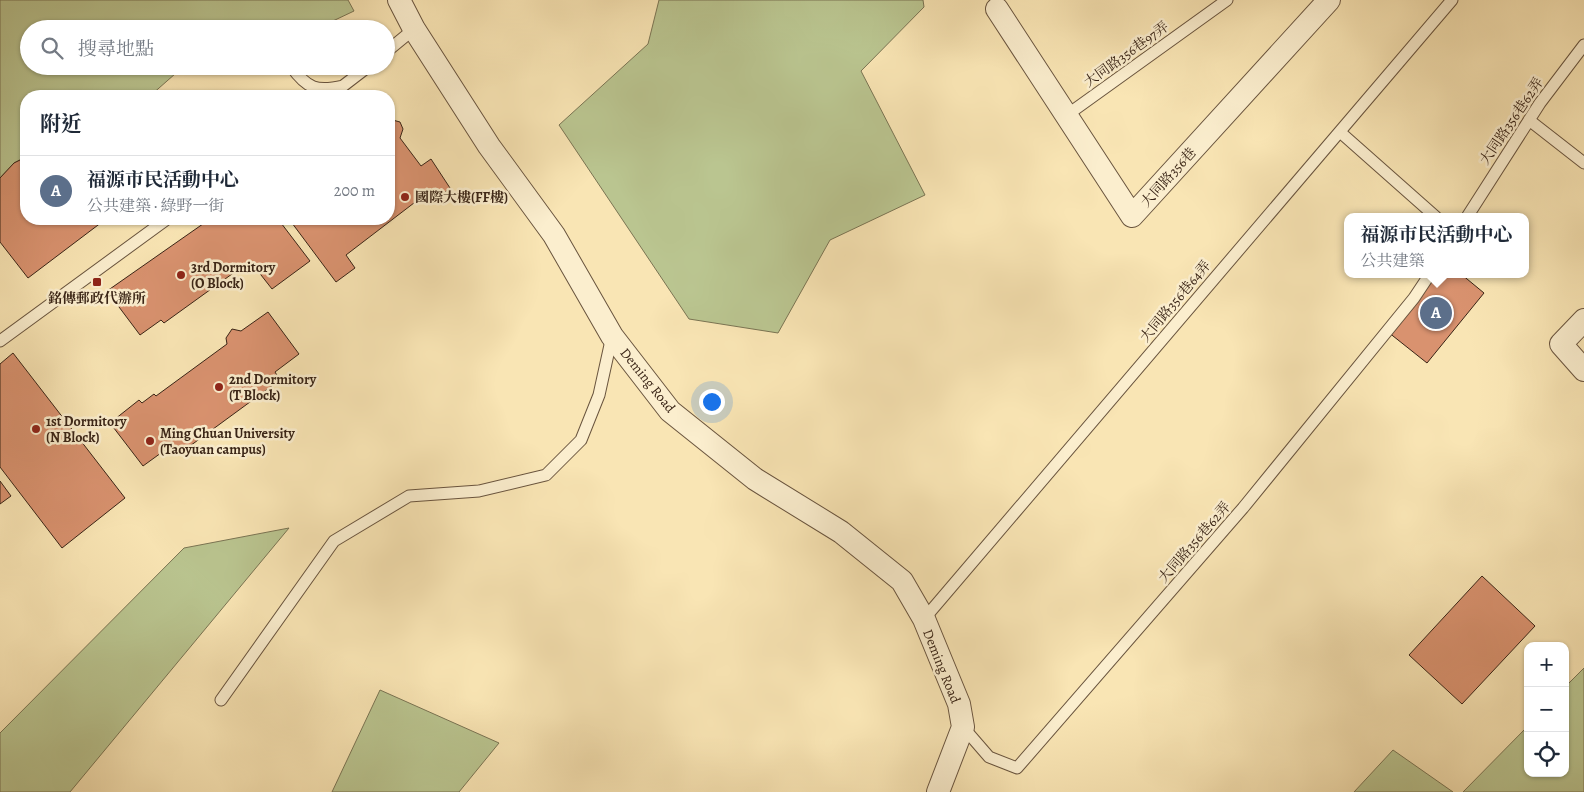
<!DOCTYPE html>
<html lang="zh-TW">
<head>
<meta charset="utf-8">
<style>
  :root { --surface:#fff; --page:#f6f6f7; --text:#1f2937; --muted:#747a83; --line:#e0e1e3; --accent:#db2777 }
  body { margin:0; font-family:Alegreya,"Noto Serif TC",serif; background:var(--page); color:var(--text) }
  .controls { position:absolute; right:15px; bottom:15px; display:grid; overflow:hidden; border-radius:10px; box-shadow:0 1px 4px #0004 }
  .controls button { width:45px; height:45px; display:grid; place-items:center; padding:0; border:0; border-bottom:1px solid var(--line); background:var(--surface); color:var(--text); font:25px sans-serif }
  .you { position:absolute; left:711px; top:401px; width:18px; height:18px; margin:-12px; border:4px solid #fff; border-radius:50%; background:#1a73e8; box-shadow:0 0 0 8px #1a73e833 }
  .badge { display:grid; place-items:center; width:32px; height:32px; border-radius:50%; background:var(--accent); color:#fff; font-size:16px; font-weight:700 }
  .pin { position:absolute; translate:-50% -50%; border:2px solid #fff; box-shadow:0 1px 5px #0006 }
  .popup { position:absolute; left:1344px; top:213px; width:185px; height:65px; box-sizing:border-box; display:grid; place-content:center; border-radius:10px; background:var(--surface); filter:drop-shadow(0 1px 4px #0005); font-size:16px; white-space:nowrap; color:var(--muted) }
  .popup b { font-size:19px; color:var(--text) }
  .popup::after { content:''; position:absolute; left:50%; top:100%; margin-left:-10px; border:10px solid transparent; border-top-color:var(--surface) }
  .list { margin:0; padding:0; list-style:none }
  h2 { display:flex; justify-content:space-between; align-items:center; height:65px; margin:0; padding:0 20px; font-size:21px }
  h2 small { font-size:16px; font-weight:400; color:var(--muted) }
  .list li { display:grid; grid-template-columns:32px 1fr auto; gap:15px; align-items:center; box-sizing:border-box; height:70px; padding:0 20px; border-top:1px solid var(--line) }
  .list b { display:block; font-size:19px; white-space:nowrap }
  .list p { margin:0; font-size:16px; white-space:nowrap; color:var(--muted) }
  .list em { font-size:16px; font-style:normal; color:var(--muted) }
  .icon { flex:none; width:28px; height:28px; fill:none; stroke:currentColor; stroke-width:2; stroke-linecap:round; stroke-linejoin:round }
  .map { position:relative; flex:none; width:1584px; height:792px; overflow:hidden }
  .search { position:absolute; background:var(--surface); box-shadow:0 1px 4px #0004; left:20px; top:20px; width:375px; height:55px; display:flex; align-items:center; gap:12px; box-sizing:border-box; padding:0 18px; border-radius:28px; color:var(--muted); font-size:19px }
  .panel { position:absolute; background:var(--surface); box-shadow:0 1px 4px #0004; left:20px; top:90px; width:375px; height:135px; border-radius:20px }
  .map>svg:first-child { display:block }
</style>
</head>
<body>
<div class="map">
<svg width="1584" height="792" viewBox="0 0 1584 792">
  <rect width="100%" height="100%" fill="#f9e5b4"/>
  <filter id="stains"><feTurbulence type="fractalNoise" baseFrequency=".004" numOctaves="4"/><feColorMatrix values="0 0 0 0 .2 0 0 0 0 .09 0 0 0 0 .02 0 0 0 .5 -.17"/></filter>
  <radialGradient id="worn" r=".72"><stop offset=".6" stop-color="#630" stop-opacity="0"/><stop offset="1" stop-color="#630" stop-opacity=".3"/></radialGradient>
  <!-- green -->
  <path fill="#bac590" stroke="#7a7453" d="M0,0H348L354,11L316,29H235L231,26L228,29H29V66H184L150,96H26V157L14,163L0,178Z
    M659,0H923L924,7L861,71L925,195L830,240L778,333L689,319L559,125L648,44Z
    M289,528L70,792H0V733L184,548Z
    M1584,668V792H1463L1528,726V773H1565V687Z
    M380,690L499,743L459,792H332Z
    M1393,750L1453,792H1354Z"/>
  <!-- building -->
  <path fill="#d9926f" stroke="#392416" d="M389,119L400,122L403,129L400,138L421,166L431,159L450,188L433,202L427,193L346,255L355,268L336,282L289,219H389Z
    M26,157V219H106L28,278L0,242V178L14,163Z
    M210,219H278L310,261L272,289L250,261L164,323L161,320L140,335L107,291Z
    M1436,274H1461L1484,293L1427,363L1388,332Z
    M268,312L299,354L275,372L280,380L179,454L172,445L143,466L110,423L139,400L142,403L154,394L156,396L227,344L226,338L232,329L241,331Z
    M13,353L125,498L62,548L0,467V364Z
    M0,481L11,496L0,504Z
    M1482,576L1535,626L1462,704L1409,655Z"/>
  <g fill="none" stroke-linecap="round" stroke-linejoin="round">
    <defs>
      <path id="service" d="M386,52L414,29
        M291,66C307,89 317,92 343,86
        M339,89L369,66
        M1067,115L1227,0
        M1529,120L1584,163
        M1340,132L1436,217
        M1467,217L1540,103L1584,45
        M0,341L167,219
        M924,619L1452,0
        M221,700L334,541L409,496L479,491L546,475L581,440L599,395L612,336
        M963,727L989,757L1017,768L1243,508L1414,298L1430,274"/>
      <path id="minor" d="M399,0L414,29L489,146L554,235L612,336L670,411L755,479L841,532L902,581L924,619L959,704L963,727L938,792
        M997,9L1132,216L1329,0
        M1584,320L1561,344L1584,370"/>
    </defs>
    <!-- service casing -->
    <use href="#service" stroke="#69543e" stroke-width="13"/>
    <!-- minor casing -->
    <use href="#minor" stroke="#69543e" stroke-width="24"/>
    <!-- service -->
    <use href="#service" stroke="#fbeece" stroke-width="11"/>
    <!-- minor -->
    <use href="#minor" stroke="#fbeece" stroke-width="22"/>
  </g>
  <!-- markers -->
  <g fill="#8f2418" stroke="#fbeece" stroke-width="2">
    <circle cx="405" cy="197" r="5"/>
    <circle cx="181" cy="275" r="5"/>
    <rect x="92" y="277" width="10" height="10" rx="2.5"/>
    <circle cx="219" cy="387" r="5"/>
    <circle cx="36" cy="429" r="5"/>
    <circle cx="150" cy="441" r="5"/>
  </g>
  <g text-anchor="middle" stroke-width="5" stroke-linejoin="round" paint-order="stroke">
    <!-- street labels -->
    <g font-size="14" fill="#392416" stroke="#fbeece">
      <text transform="translate(1126 54) rotate(-36)" y="5">大同路356巷97弄</text>
      <text transform="translate(1511 121) rotate(-56)" y="5">大同路356巷62弄</text>
      <text transform="translate(1168 177) rotate(-48)" y="5">大同路356巷</text>
      <text transform="translate(1175 301) rotate(-50)" y="5">大同路356巷64弄</text>
      <text transform="translate(648 380) rotate(51)" y="5">Deming Road</text>
      <text transform="translate(1194 542) rotate(-49)" y="5">大同路356巷62弄</text>
      <text transform="translate(942 666) rotate(68)" y="5">Deming Road</text>
    </g>
    <!-- poi labels -->
    <g font-size="14" font-weight="bold" fill="#392416" stroke="#fbeece" text-anchor="start">
      <text x="415" y="202">國際大樓(FF樓)</text>
      <text x="191" y="272">3rd Dormitory<tspan x="191" dy="16">(O Block)</tspan></text>
      <text x="97" y="303" text-anchor="middle">銘傳郵政代辦所</text>
      <text x="229" y="384">2nd Dormitory<tspan x="229" dy="16">(T Block)</tspan></text>
      <text x="46" y="426">1st Dormitory<tspan x="46" dy="16">(N Block)</tspan></text>
      <text x="160" y="438">Ming Chuan University<tspan x="160" dy="16">(Taoyuan campus)</tspan></text>
    </g>
  </g>
  <rect width="100%" height="100%" filter="url(#stains)"/>
  <rect width="100%" height="100%" fill="url(#worn)"/>
</svg>
<div class="controls">
<button>+</button>
<button>−</button>
<button><svg class="icon" aria-label="locate" viewBox="0 0 24 24"><circle cx="12" cy="12" r="6"/><path d="M12 2v4M12 18v4M2 12h4M18 12h4"/></svg></button>
</div>
<div class="you"></div>
<div class="pin badge" style="left:1436px;top:313px;background:#5c6f8a">A</div>
<div class="popup"><b>福源市民活動中心</b>公共建築</div>
<div class="search"><svg class="icon" aria-label="search" viewBox="0 0 24 24"><circle cx="10" cy="10" r="6"/><path d="M15 15l6 6"/></svg>搜尋地點</div>
<section class="panel">
<h2>附近<small></small></h2>
<ul class="list">
<li><span class="badge" style="background:#5c6f8a">A</span><div><b>福源市民活動中心</b><p>公共建築 · 綠野一街</p></div><em>200 m</em></li>
</ul>
</section>
</div>
</body>
</html>
